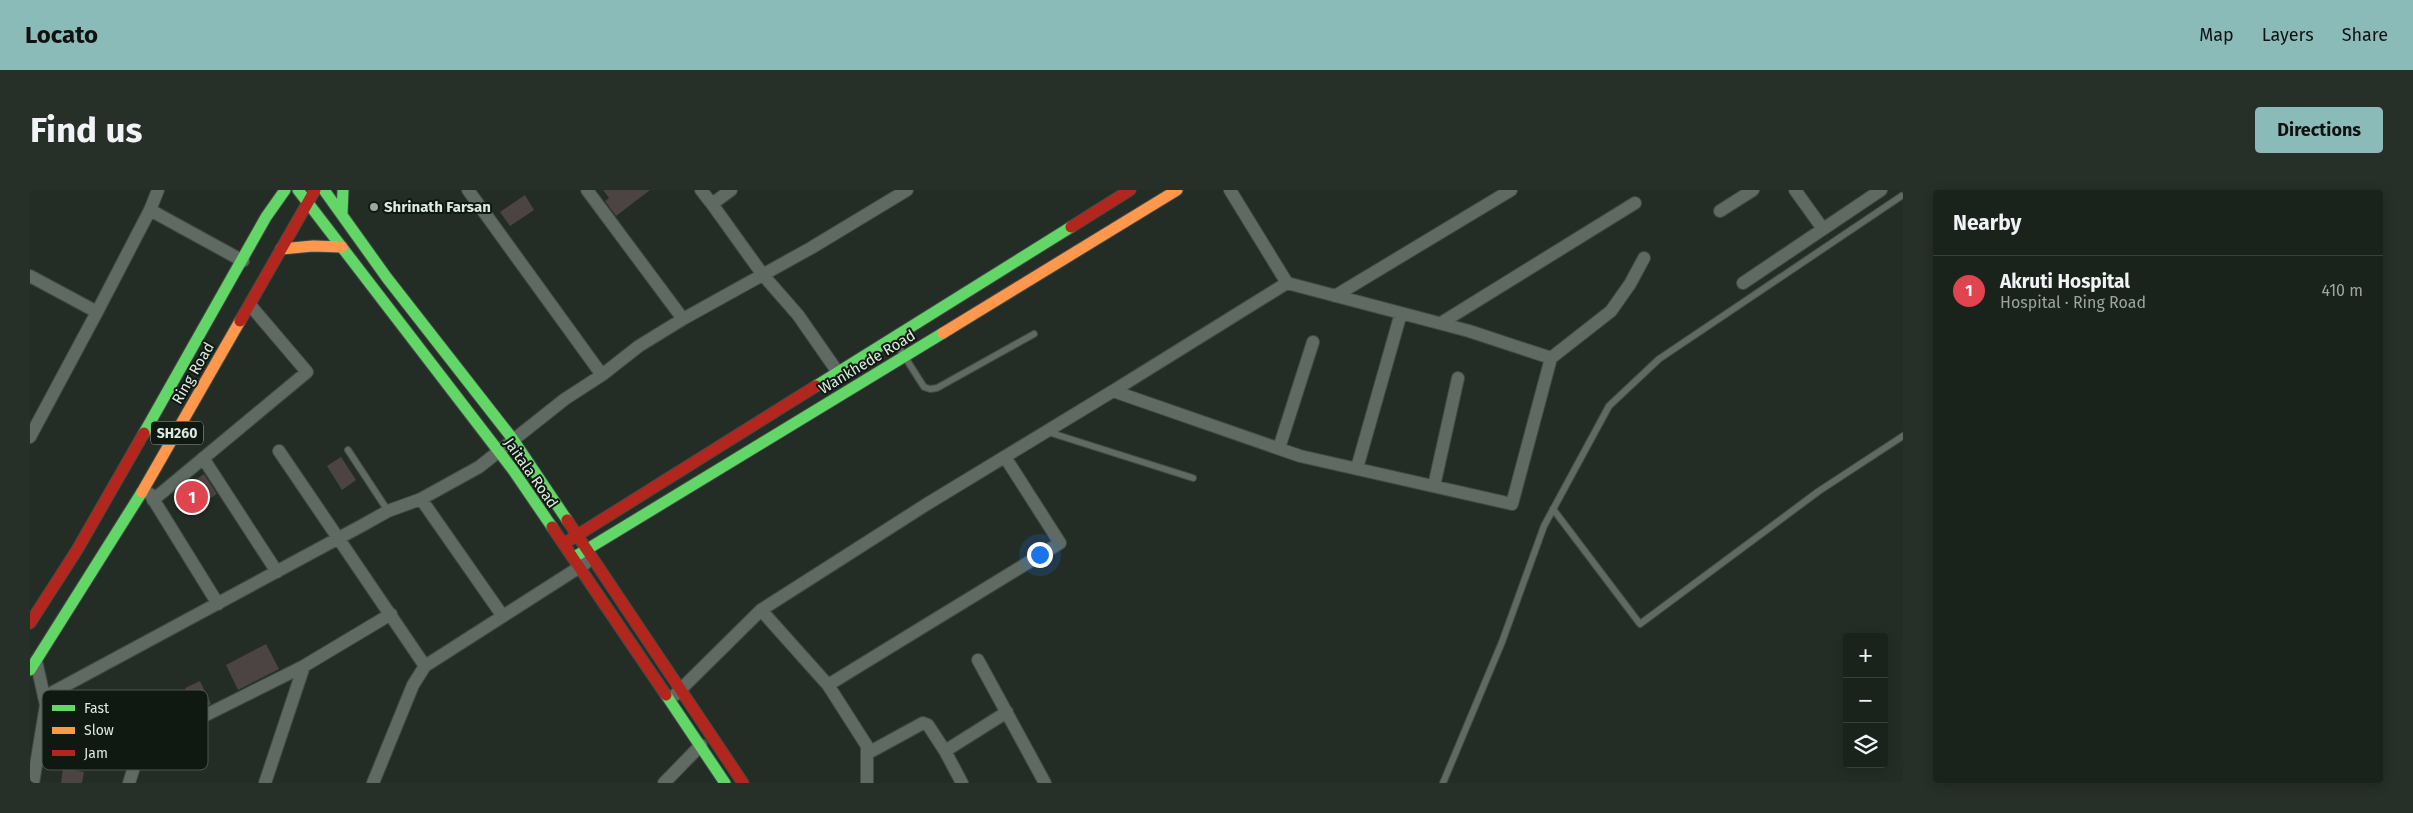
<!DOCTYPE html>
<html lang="en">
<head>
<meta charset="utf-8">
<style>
  :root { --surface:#1a221c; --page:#272f29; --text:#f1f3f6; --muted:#9fa4a3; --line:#383f3b; --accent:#8bbbb9 }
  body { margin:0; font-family:"Fira Sans",sans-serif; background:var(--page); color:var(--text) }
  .controls { position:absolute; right:15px; bottom:15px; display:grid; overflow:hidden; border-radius:5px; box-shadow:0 2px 12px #0003 }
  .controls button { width:45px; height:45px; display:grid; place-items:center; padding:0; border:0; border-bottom:1px solid var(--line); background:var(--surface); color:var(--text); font:25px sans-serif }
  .you { position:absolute; left:1009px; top:364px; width:18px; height:18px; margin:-12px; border:4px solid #fff; border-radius:50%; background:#1a73e8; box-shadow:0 0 0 8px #1a73e833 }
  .badge { display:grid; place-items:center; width:32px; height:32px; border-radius:50%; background:var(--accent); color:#fff; font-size:16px; font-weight:700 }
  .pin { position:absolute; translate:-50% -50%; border:2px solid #fff; box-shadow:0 1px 5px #0006 }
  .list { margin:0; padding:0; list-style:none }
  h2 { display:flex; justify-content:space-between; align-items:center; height:65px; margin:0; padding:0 20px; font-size:21px }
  h2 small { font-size:16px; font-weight:400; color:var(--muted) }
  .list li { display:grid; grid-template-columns:32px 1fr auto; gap:15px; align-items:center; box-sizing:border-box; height:70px; padding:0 20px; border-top:1px solid var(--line) }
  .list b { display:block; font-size:19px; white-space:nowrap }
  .list p { margin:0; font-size:16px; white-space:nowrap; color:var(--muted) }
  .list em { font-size:16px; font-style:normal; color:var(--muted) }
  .icon { flex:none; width:28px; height:28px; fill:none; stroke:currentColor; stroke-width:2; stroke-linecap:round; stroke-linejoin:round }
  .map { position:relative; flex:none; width:1873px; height:593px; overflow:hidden; border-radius:5px }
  header { display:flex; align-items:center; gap:30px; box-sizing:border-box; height:70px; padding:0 25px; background:var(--accent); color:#111 }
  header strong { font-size:24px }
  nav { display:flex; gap:28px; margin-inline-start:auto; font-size:18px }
  .intro { display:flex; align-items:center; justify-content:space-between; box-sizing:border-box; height:120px; padding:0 30px }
  h1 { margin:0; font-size:35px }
  .button { padding:12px 22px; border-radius:5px; background:var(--accent); color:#111; font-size:18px; font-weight:700 }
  main { display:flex; gap:30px; padding:0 30px }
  aside { flex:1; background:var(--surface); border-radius:5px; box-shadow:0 2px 12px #0003 }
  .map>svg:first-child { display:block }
</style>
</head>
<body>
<header>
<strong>Locato</strong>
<nav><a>Map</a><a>Layers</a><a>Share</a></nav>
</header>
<div class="intro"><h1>Find us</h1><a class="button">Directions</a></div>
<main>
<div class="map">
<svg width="1873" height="593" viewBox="0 0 1873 593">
  <rect width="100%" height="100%" fill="#232d26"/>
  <!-- building -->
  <path fill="#4c4442" d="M573,0H620L586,26L575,11L579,8Z
    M495,5L504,20L480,36L470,22Z
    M311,267L326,290L312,300L297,276Z
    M174,284L187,304L160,322L147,302Z
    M236,454L249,479L208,500L196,475Z
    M170,491L181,514L167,521L155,498Z
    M33,578L54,582L52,593H31Z"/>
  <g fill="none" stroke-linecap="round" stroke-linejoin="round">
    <defs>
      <path id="lane" d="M864,150L894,197L900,199L907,198L1004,144
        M1018,242L1163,288
        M318,260L358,321
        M1523,319L1610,434L1789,301L1873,246
        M1413,593L1472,452L1514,336L1579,216L1629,169L1873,5"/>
      <path id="street" d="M438,0L572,185L609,156L653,129L781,58L877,0
        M557,0L653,129
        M671,0L682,14L701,0
        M1200,0L1257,93L1439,141L1521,168
        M1765,0L1793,39
        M682,14L733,85L768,125L807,181
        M120,20L213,71
        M1690,21L1723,0
        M0,86L67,122
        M1257,93L1083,201L1270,266L1482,314L1521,168L1581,121L1600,94L1614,68
        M1713,93L1851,0
        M1305,106L1481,0
        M1411,133L1605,13
        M0,247L67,122L120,20L128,0
        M1249,258L1283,152
        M249,261L395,476
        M173,268L247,382
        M1327,278L1371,123
        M1404,296L1428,188
        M120,304L188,414
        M391,309L472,425
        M123,310L277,182L220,115
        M731,420L798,495L1030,353L975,267
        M948,470L1015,593
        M798,495L837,556V593
        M645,505L731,420L897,314L1083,201
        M14,507L333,335L358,321L391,309L449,277L535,209L572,185
        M838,563L893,533L898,535L915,561
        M3,593L16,515L6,471
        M99,593L106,571L170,528L274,476
        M235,593L274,476L361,424
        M343,593L383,495L395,476L556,373
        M634,593L671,555
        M932,593L915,561L977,522"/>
      <path id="fast" d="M268,0L483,280L522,337
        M294,0L357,88L482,248L537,330
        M312,24L313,0
        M786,196L1041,37
        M114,243L236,27L255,0
        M546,366L913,143
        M0,480L112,302
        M636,505L695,593"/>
      <path id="slow" d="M251,59L283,56L312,57
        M913,143L1147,0
        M112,302L210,131"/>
      <path id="jam" d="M1041,37L1100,0
        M210,131L285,0
        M537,330L713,593
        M522,337L636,505
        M538,351L786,196
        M0,433L47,360L114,243"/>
    </defs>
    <!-- lane casing -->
    <use href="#lane" stroke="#424a45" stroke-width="8"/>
    <!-- street casing -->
    <use href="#street" stroke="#424a45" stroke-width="14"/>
    <!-- fast casing -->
    <use href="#fast" stroke="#424a45" stroke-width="13"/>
    <!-- slow casing -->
    <use href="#slow" stroke="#424a45" stroke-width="13"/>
    <!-- jam casing -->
    <use href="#jam" stroke="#424a45" stroke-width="13"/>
    <!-- lane -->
    <use href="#lane" stroke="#5f6a62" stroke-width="6"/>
    <!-- street -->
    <use href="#street" stroke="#5f6a62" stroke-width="12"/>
    <!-- fast -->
    <use href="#fast" stroke="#63d668" stroke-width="11"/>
    <!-- slow -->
    <use href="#slow" stroke="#ff974d" stroke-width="11"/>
    <!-- jam -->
    <use href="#jam" stroke="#b3261e" stroke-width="11"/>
  </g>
  <!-- markers -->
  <circle fill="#9ca89f" stroke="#0f1811" stroke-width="2" cx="344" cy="17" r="5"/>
  <g text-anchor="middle" stroke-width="4" stroke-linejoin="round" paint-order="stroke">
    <!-- shield labels -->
    <rect fill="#0f1811" stroke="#9faba2" stroke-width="1" x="121" y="231.5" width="52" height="23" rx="4"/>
    <g font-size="14" font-weight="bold" fill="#ddeae0">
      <text x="147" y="248">SH260</text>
    </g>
    <!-- poi labels -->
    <g font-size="15" font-weight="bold" fill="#ddeae0" stroke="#0f1811" text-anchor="start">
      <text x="354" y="22">Shrinath Farsan</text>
    </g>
    <!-- street labels -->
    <g font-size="15" fill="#ddeae0" stroke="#0f1811">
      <text transform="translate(837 172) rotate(-31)" y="5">Wankhede Road</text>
      <text transform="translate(163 183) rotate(-60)" y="5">Ring Road</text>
      <text transform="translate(501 283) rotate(55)" y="5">Jaitala Road</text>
    </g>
  </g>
  <!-- legend -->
  <rect x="12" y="500" width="166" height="80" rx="8" fill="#0f1811" stroke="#4d574f" stroke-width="1"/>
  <rect x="22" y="515" width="23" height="6" fill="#63d668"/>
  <rect x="22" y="537" width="23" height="7" fill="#ff974d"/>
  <rect x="22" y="560" width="23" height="6" fill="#b3261e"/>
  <g font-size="14" fill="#ddeae0">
    <text x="54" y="523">Fast</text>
    <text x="54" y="545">Slow</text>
    <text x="54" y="568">Jam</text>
  </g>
</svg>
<div class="controls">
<button>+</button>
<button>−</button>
<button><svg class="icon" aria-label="layers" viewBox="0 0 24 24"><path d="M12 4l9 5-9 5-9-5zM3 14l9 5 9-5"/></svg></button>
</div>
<div class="you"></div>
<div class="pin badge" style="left:162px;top:307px;background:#e0444e">1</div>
</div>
<aside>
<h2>Nearby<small></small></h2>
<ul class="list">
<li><span class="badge" style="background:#e0444e">1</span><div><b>Akruti Hospital</b><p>Hospital · Ring Road</p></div><em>410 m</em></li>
</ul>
</aside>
</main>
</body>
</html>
